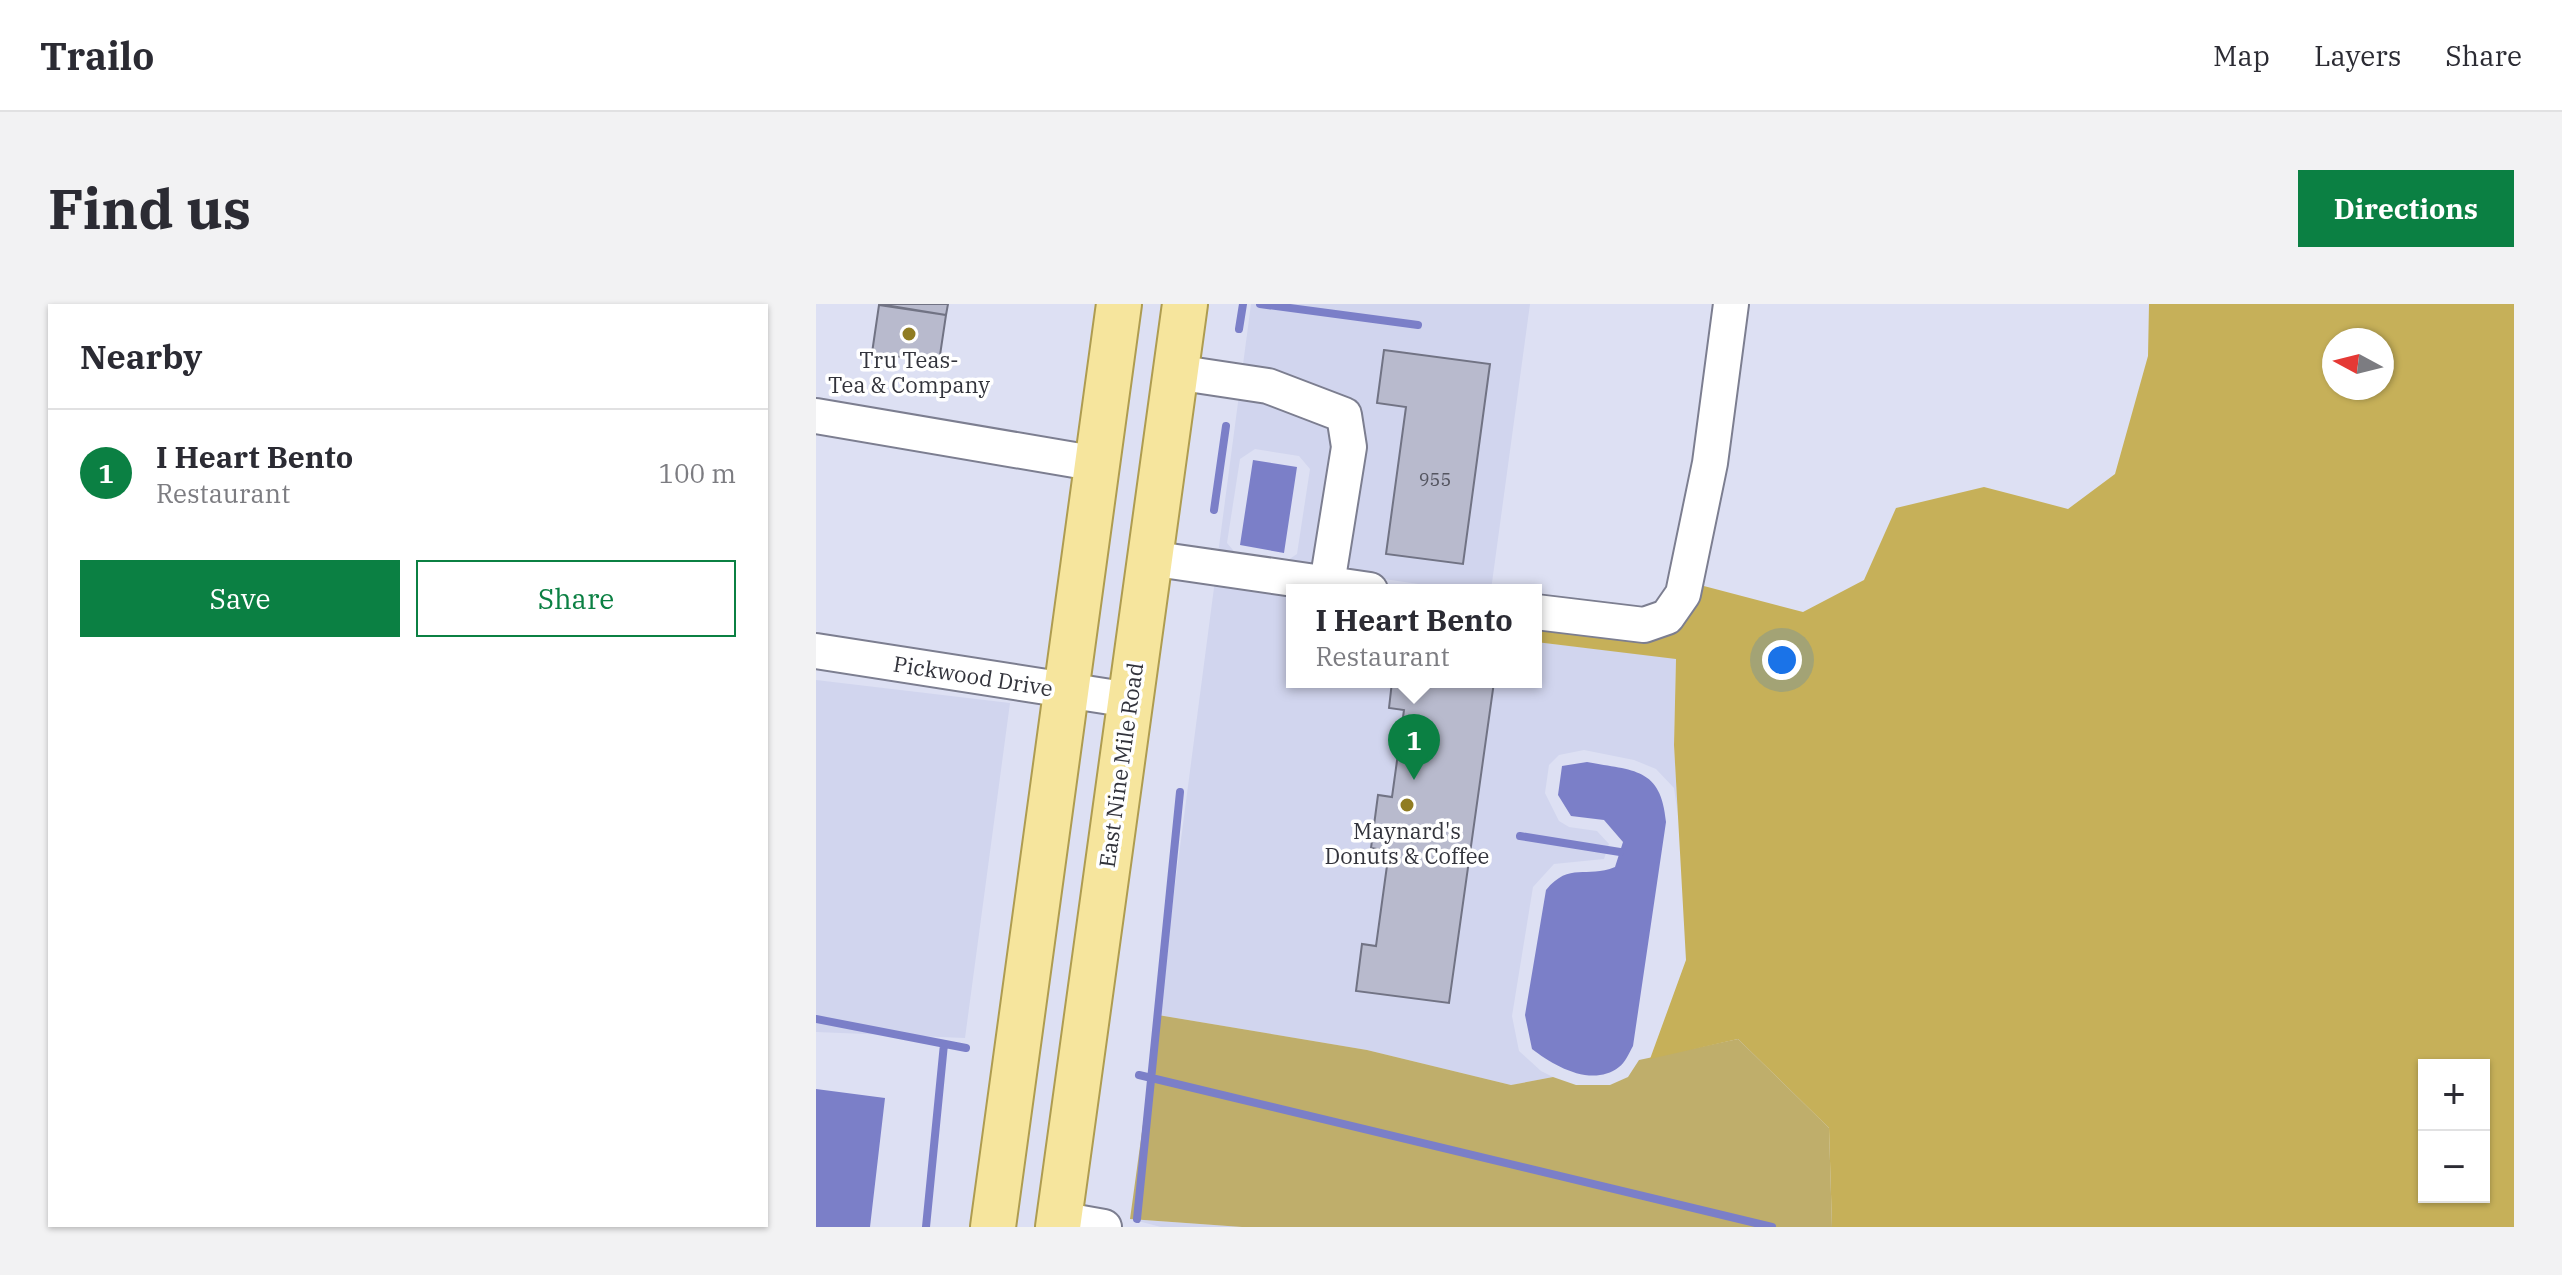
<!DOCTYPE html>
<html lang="en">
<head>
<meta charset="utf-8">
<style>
  :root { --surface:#fff; --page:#f2f2f3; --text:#2b2b33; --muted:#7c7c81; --line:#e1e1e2; --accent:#0b8043 }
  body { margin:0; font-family:"IBM Plex Serif",serif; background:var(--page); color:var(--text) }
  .controls { position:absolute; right:24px; bottom:24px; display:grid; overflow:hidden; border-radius:0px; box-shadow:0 2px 6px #0004 }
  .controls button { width:72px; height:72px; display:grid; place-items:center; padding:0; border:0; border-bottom:2px solid var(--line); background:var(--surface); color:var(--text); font:40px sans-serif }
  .compass { position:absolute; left:1506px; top:24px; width:72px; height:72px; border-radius:50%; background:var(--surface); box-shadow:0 2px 6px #0004; rotate:277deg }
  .you { position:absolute; left:966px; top:356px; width:28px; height:28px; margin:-20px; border:6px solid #fff; border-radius:50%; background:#1a73e8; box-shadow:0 0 0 12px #1a73e833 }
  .badge { display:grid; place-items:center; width:52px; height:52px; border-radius:50%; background:var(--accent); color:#fff; font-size:26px; font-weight:700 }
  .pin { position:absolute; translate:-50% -66px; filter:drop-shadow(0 2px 4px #0008) }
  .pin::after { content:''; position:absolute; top:42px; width:28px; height:24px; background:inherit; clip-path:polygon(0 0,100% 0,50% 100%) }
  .popup { position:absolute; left:470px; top:280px; width:256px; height:104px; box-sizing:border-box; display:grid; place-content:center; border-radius:0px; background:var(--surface); filter:drop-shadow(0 2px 6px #0005); font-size:26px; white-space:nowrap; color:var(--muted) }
  .popup b { font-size:30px; color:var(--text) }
  .popup::after { content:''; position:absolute; left:50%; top:100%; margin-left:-16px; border:16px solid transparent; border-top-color:var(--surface) }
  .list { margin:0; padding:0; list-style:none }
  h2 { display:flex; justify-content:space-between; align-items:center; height:104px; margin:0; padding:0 32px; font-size:34px }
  h2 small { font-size:26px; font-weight:400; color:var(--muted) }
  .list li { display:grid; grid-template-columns:52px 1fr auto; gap:24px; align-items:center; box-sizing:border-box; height:128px; padding:0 32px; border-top:2px solid var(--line) }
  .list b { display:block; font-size:30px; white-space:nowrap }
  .list p { margin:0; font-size:26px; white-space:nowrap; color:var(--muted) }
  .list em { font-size:26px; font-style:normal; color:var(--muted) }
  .actions { display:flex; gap:16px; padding:24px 32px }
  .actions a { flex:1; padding:18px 0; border:2px solid var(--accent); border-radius:0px; text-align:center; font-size:28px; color:var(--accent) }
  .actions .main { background:var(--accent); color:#fff }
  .map { position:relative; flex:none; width:1698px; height:923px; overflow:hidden; border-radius:0px }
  header { display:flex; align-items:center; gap:48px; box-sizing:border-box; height:112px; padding:0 40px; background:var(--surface); border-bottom:2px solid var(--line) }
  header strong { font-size:38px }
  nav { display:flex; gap:44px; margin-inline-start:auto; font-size:28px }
  .intro { display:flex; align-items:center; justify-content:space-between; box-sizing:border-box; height:192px; padding:0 48px }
  h1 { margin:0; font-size:56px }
  .button { padding:20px 36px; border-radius:0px; background:var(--accent); color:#fff; font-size:28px; font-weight:700 }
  main { display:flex; gap:48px; padding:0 48px }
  aside { flex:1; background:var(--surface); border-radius:0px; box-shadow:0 2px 6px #0004 }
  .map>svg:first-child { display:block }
</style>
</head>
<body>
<header>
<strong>Trailo</strong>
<nav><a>Map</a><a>Layers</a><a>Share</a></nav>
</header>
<div class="intro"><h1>Find us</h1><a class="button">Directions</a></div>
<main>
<aside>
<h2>Nearby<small></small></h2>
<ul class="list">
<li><span class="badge">1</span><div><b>I Heart Bento</b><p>Restaurant</p></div><em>100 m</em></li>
</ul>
<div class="actions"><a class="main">Save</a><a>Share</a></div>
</aside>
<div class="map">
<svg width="1698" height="923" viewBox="0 0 1698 923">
  <rect width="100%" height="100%" fill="#dde0f3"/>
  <!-- built -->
  <path fill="#d1d5ee" d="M435,0H714L675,286H643L466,260L481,250L494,165L483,152L439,145L424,155L411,239L422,252L402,250Z
    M399,276L476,288V378H720V338L860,354L858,441L862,512L858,484L840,465L818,456L768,446L743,451L733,461L729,489L743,517L753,523L781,527L793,540L788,555L738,560L717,583L696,712L703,747L725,767L737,773L695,781L551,746L342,711Z
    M0,376L194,399L149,734L0,728Z
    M314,915L426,923H345Z"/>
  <!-- green -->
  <path fill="#bfae6b" d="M342,711L551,746L695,781L737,773L760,781H794L812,773L823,756L922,735L1013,824L1016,923H426L314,915Z"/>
  <!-- forest -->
  <path fill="#c6b059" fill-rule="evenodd" d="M1333,0H1698V923H1016L1013,824L922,735L834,755L870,656L858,441L860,355L720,338V322L826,334L884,281L987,308L1048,276L1080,204L1168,183L1252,205L1299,170L1332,52ZM1518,36H1566V84H1518ZM1608,761H1668V893H1608Z"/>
  <!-- water -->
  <path fill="#7b7fc8" d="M437,156L481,163L468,249L424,241Z
    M771,458C818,467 845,463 850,518L817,742C813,749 809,759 803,763C776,784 738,762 716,745L709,711L730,586C754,557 770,575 799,563L807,538L788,516L755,512L742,491L746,462Z
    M0,785L69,794L54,923H0Z"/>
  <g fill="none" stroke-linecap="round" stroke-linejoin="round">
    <!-- stream -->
    <path stroke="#7b7fc8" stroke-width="8" d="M444,0L602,21
      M423,25L427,0
      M398,206L410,122
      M704,532L804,548
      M0,715L150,744
      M323,771L956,923
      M321,915L364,488
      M110,923L128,740"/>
  </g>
  <!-- building -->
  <path fill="#b8bacd" stroke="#717384" stroke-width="2" d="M63,0H132L130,11Z
    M63,1L130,11L123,58L56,49Z
    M568,46L674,60L647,260L570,250L590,103L561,99Z
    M576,378H678L633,699L540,687L546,640L560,642L573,547L555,544L562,491L576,493L588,406L573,404Z"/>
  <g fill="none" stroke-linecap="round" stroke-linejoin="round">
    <defs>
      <path id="minor" d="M359,68L452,82L528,111L533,143L511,280
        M0,112L282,160
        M333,254L554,286
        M720,308L828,321L851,313L867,290L894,159L915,0
        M0,347L314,396
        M243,915L288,923"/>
      <path id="major" d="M177,923L303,0
        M242,923L369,0"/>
    </defs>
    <!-- minor casing -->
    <use href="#minor" stroke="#7c7e90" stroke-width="38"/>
    <!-- major casing -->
    <use href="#major" stroke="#ae9c50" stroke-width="48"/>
    <!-- minor -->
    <use href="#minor" stroke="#fff" stroke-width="34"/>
    <!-- major -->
    <use href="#major" stroke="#f6e59d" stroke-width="44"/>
  </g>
  <!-- markers -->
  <g fill="#907c22" stroke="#fff" stroke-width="3">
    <circle cx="93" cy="30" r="8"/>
    <circle cx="591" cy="501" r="8"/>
  </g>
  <g text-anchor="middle" stroke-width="7" stroke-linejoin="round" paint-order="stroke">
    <!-- number labels -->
    <g font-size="18" fill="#545560">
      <text x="619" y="182">955</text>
    </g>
    <!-- poi labels -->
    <g font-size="22" fill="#32333b" stroke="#fff">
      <text x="93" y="64">Tru Teas-<tspan x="93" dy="25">Tea &amp; Company</tspan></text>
      <text x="591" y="535">Maynard's<tspan x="591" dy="25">Donuts &amp; Coffee</tspan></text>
    </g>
    <!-- street labels -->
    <g font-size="22" fill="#32333b" stroke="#fff">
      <text transform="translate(157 372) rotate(9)" y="8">Pickwood Drive</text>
      <text transform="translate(305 461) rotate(-82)" y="8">East Nine Mile Road</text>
    </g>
  </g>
</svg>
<div class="controls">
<button>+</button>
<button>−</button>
</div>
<svg class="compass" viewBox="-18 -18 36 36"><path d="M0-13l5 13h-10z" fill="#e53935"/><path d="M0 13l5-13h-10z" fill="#7c7c81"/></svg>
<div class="you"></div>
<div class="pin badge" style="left:598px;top:476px">1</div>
<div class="popup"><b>I Heart Bento</b>Restaurant</div>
</div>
</main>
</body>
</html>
